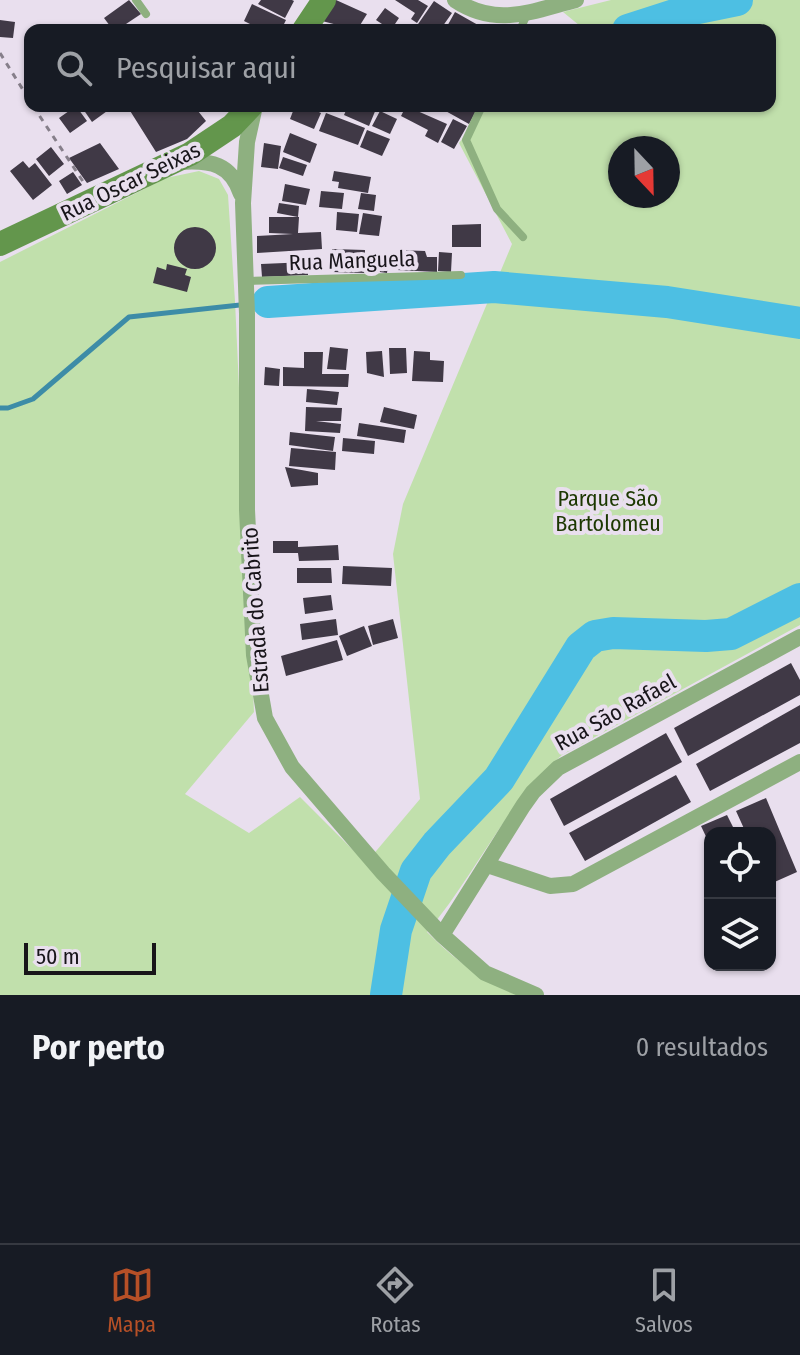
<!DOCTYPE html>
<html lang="pt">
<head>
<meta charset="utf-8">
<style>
  :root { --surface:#171b24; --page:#242831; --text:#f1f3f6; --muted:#9ea1a6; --line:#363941; --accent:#b65027 }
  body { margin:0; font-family:"Fira Sans Condensed",sans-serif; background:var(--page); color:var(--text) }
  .controls { position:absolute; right:24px; bottom:24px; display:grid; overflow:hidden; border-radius:16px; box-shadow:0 2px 6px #0004 }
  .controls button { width:72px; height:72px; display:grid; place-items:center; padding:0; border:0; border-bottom:2px solid var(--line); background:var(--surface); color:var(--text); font:40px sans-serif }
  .compass { position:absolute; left:608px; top:136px; width:72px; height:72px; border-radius:50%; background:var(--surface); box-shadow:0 2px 6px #0004; rotate:158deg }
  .scale { position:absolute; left:24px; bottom:20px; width:132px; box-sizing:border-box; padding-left:8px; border:4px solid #18151a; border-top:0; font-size:22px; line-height:28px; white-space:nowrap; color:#18151a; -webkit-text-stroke:6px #e9dfee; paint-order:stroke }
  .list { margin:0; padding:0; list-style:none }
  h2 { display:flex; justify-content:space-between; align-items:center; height:104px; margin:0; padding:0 32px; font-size:34px }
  h2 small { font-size:26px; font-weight:400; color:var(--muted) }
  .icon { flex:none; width:44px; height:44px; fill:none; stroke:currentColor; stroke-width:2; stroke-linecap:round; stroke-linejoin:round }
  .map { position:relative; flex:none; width:800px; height:995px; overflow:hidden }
  .search { position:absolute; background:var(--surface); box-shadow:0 2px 6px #0004; left:24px; right:24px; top:24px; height:88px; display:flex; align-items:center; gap:20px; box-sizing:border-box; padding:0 28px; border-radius:16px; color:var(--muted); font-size:30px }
  .sheet { height:248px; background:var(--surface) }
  nav { display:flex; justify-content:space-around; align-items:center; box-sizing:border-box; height:112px; border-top:2px solid var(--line); background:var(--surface); font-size:22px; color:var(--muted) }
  nav a { display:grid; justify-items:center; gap:4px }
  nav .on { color:var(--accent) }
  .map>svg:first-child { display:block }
</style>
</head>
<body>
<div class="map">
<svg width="800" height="995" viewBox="0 0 800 995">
  <rect width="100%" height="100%" fill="#e9dfee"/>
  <!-- green -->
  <path fill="#c1e0ac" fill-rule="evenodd" d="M611,0H800V625L562,755C506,803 475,876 427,932C461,966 482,979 527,995H0V262L166,178L199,171L219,179L228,195L235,301L254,712L185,794L249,833L300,797L366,863L420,799L393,554L403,504L512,244L459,143L488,106H770V30H585L563,12ZM620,148H668V196H620Z"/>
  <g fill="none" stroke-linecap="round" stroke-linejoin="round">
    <!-- stream -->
    <path stroke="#3d8ca7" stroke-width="5" d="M0,408H8L33,399L129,317L268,302"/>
    <!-- river -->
    <path stroke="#4dbfe3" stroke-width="32" d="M628,30L693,9L737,0
      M268,302L494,287L667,302L800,323
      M386,995L396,930L416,871L437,844L499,779L581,647L595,636L613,633L706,636L731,634L800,599"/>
  </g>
  <!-- building -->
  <path fill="#403946" d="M129,0L141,14L117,30H104L110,26L104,18Z
    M261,0H292L294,1L285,18L258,4Z
    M336,0L367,14L357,30L322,21Z
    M395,0H418L428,6L417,23L411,19L415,13Z
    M434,1L452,13L440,30H421L416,27Z
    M252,4L286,20L281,30H262L244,21Z
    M385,8L399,18L391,30L376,20Z
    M455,12L478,25L475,30H445Z
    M0,20L15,22L13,38L0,37Z
    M76,106L87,121L70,133L59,118Z
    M81,106H114L92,122Z
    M127,106H194L206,121L187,139L156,152Z
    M295,106H306L321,113L314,129L290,119Z
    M348,106H369L376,109L369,126L344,115Z
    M406,106L447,124L438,143L425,136L428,130L401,116Z
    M443,106H474L478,108L469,124L442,109Z
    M380,111L397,119L390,134L372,126Z
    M326,113L365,128L358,145L319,131Z
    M453,119L467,126L454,149L441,142Z
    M367,130L390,139L382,156L360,147Z
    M290,133L317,144L310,163L283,152Z
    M100,143L119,169L87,183L69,158Z
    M264,143L281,146L278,169L261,167Z
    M51,147L64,164L49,176L36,159Z
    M283,157L307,165L303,176L279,168Z
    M23,161L29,168L35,163L52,185L33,200L10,171Z
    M334,171L371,177L368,193L338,188L339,182L332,181Z
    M73,172L82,185L67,194L59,181Z
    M285,184L310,189L306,205L282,201Z
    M321,191L344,193L342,209L319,207Z
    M361,193L376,195L374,211L358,209Z
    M279,203L299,206L298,217L277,213Z
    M337,212L359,214L357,232L336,230Z
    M363,213L382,216L379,236L359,234Z
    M269,217H299L298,233L321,232L322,249L257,253V236L293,234L269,233Z
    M481,224V247H452V225Z
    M174 248a21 21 0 1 1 42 0a21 21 0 1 1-42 0Z
    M332,249L365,250V273L332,272Z
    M398,250L425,251L427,257H437V272L397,270Z
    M439,252L452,253L451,272L438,271Z
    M367,254L389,257L387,273L365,270Z
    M308,262V275L262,277L261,264Z
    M167,264L187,269L185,275L191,277L187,292L153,283L157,267L166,270Z
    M330,347L348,349L346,370L327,369Z
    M389,348H406L407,373L390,374Z
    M382,351L384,377L367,373L366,352Z
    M414,351L430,352V360L444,361L443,382L412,381Z
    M304,352H323L322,374H349L348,387L283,386V367L304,368Z
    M265,367L280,369L279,386L264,385Z
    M307,389L339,392L337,405L306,402Z
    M306,407L342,408L341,421H316L341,424L340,433L305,431Z
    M384,407L417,415L414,429L380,422Z
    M359,423L406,430L404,443L357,436Z
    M290,432L335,437L333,451L289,445Z
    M343,438L375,441L374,454L342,451Z
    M291,448L336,452L335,470L289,466Z
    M285,467L318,473V485L291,487Z
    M273,541H298V547L338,545L339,560L299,561L298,553H273Z
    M343,566L392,568L391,586L342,584Z
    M297,568H331L332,583H297Z
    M331,595L333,610L305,614L303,598Z
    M336,619L338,635L302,640L300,624Z
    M393,619L398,638L373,645L368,626Z
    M364,626L372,646L347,656L339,636Z
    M337,640L343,660L286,676L281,656Z
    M791,663L800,680V695L688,756L674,728Z
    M800,705V743L710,791L696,764Z
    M666,733L682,762L564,826L550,799Z
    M676,775L691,802L585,861L569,833Z
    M766,798L797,872L770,884V833H746L736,811Z
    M727,815L736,833H710V845L701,826Z"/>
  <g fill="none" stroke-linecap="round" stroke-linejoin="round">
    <!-- path -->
    <path stroke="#867f8a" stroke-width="3" stroke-dasharray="6 6" stroke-linecap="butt" d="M0,53L30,101
      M33,106L84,183"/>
    <!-- service -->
    <path stroke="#8eb080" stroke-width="8" d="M136,0L146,14
      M520,30L528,12
      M482,106L466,140L497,209L523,237
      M246,281L461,275"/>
    <!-- minor -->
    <path stroke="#8eb080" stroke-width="16" d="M455,0C497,28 532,11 576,0
      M255,106L247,142L243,203L247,314V510L254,655L265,718L292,767L383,873L442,935L485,973L536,995
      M181,162C211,160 231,164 241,194
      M487,865L550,886L573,884L800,762
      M442,935L523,806L533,792L558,768L800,637"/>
    <!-- secondary -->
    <path stroke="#63964c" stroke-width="24" d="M304,30L324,0
      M0,244L190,154L232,126L251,106"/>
  </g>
  <g text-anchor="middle" stroke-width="8" stroke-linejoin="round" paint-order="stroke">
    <!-- street labels -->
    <g font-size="22" fill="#18151a" stroke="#e9dfee">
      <text transform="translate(130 181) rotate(-26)" y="8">Rua Oscar Seixas</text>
      <text transform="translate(352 260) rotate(-2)" y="8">Rua Manguela</text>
      <text transform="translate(255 610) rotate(-94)" y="8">Estrada do Cabrito</text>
      <text transform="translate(615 712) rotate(-29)" y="8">Rua São Rafael</text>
    </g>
    <!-- park labels -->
    <g font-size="22" fill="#1c3801" stroke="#e9dfee">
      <text x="608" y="506">Parque São<tspan x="608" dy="25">Bartolomeu</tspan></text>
    </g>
  </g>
</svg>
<div class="controls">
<button><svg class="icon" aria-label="locate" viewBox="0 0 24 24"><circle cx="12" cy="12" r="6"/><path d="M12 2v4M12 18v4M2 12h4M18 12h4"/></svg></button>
<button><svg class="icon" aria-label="layers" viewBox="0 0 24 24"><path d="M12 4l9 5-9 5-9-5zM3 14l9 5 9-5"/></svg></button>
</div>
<svg class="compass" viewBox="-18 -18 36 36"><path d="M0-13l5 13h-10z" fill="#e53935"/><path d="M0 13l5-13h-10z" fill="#9ea1a6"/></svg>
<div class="scale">50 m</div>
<div class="search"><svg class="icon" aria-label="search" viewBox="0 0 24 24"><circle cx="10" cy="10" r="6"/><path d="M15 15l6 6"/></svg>Pesquisar aqui</div>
</div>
<section class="sheet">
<h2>Por perto<small>0 resultados</small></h2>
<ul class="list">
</ul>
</section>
<nav>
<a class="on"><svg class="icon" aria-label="map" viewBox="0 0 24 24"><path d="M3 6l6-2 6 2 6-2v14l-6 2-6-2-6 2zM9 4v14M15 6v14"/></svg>Mapa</a>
<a><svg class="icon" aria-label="directions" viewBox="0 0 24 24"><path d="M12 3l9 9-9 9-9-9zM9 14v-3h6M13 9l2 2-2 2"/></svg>Rotas</a>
<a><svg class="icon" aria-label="saved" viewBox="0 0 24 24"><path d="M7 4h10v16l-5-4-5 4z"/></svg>Salvos</a>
</nav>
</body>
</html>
